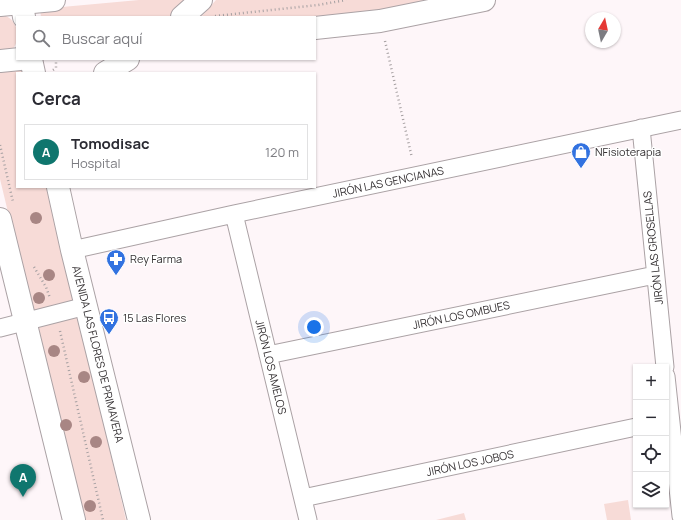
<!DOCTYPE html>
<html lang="es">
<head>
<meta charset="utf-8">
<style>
  :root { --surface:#fff; --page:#f2f2f3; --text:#2b2b33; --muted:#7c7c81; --line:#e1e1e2; --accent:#0f766e }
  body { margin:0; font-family:Manrope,sans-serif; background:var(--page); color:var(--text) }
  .controls { position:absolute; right:12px; bottom:12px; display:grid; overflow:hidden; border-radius:0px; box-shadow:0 1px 3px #0004 }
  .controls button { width:36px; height:36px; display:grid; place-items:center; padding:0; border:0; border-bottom:1px solid var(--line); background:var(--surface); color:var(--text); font:20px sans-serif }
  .compass { position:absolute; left:585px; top:12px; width:36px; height:36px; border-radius:50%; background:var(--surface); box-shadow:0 1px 3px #0004; rotate:9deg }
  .you { position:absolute; left:314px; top:327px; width:14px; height:14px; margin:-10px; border:3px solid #fff; border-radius:50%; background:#1a73e8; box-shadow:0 0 0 6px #1a73e833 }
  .badge { display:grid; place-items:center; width:26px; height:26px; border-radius:50%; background:var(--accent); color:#fff; font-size:13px; font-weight:700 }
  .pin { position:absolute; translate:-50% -33px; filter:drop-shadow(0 1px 2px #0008) }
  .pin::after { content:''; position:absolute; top:21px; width:14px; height:12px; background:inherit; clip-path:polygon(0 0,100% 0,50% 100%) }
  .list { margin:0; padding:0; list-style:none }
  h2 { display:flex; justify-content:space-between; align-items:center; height:52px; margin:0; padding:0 16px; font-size:17px }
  h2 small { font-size:13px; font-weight:400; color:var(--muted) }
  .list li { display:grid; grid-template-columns:26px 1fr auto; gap:12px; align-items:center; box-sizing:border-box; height:56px; margin:0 8px 8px; padding:0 8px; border:1px solid var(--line); border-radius:0px }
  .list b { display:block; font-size:15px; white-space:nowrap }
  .list p { margin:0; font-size:13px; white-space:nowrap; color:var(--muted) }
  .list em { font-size:13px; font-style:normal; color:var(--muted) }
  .icon { flex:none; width:22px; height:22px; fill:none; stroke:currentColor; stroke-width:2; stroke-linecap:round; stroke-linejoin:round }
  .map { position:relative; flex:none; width:681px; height:520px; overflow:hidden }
  .search { position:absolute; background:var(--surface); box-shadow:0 1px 3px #0004; left:16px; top:16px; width:300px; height:44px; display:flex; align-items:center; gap:10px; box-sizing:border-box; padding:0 14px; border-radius:0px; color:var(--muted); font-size:15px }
  .panel { position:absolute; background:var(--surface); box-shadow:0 1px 3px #0004; left:16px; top:72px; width:300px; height:116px; border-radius:0px }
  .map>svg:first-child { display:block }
</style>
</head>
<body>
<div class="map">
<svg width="681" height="520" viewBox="0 0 681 520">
  <rect width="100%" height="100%" fill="#fef6f9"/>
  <!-- green -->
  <path fill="#f7dbd7" d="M139,0H186L172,17H41L40,9Z
    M216,0H450L379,15L315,17H201Z
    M0,15C18,15 24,43 9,52C7,54 3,54 0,55Z
    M22,69L23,73H17V187H49L126,520H82L0,179V70Z
    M628,500L631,520H607L604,504Z
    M464,513L466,520H436Z"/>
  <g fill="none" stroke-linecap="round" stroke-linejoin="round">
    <defs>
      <path id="street" d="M641,128L665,367
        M234,214L308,520
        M72,250L234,214L681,120
        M0,328L86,306
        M268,355L655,275
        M666,376L681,516
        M303,498L636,427"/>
      <path id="secondary" d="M0,5L54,0
        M182,17L201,0
        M315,28L380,21L484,0
        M0,61L20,59
        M105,73L128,59"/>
      <path id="primary" d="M21,0L24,17
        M31,59L34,73
        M58,187L72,250L139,520
        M0,219L74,520"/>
    </defs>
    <!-- street casing -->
    <use href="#street" stroke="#aba2a5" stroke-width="19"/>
    <!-- secondary casing -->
    <use href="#secondary" stroke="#aba2a5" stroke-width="24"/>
    <!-- primary casing -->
    <use href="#primary" stroke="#aba2a5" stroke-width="24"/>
    <!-- path -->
    <path stroke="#a6a0a2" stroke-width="2.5" stroke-dasharray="1 3" stroke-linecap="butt" d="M215,16L318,5L346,0
      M385,41L412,158
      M53,70L56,68V59
      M0,145L13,202
      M34,267L46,287L50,298
      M60,331L103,520"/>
    <!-- street -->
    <use href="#street" stroke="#fff" stroke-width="17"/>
    <!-- secondary -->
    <use href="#secondary" stroke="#fff" stroke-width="22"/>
    <!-- primary -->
    <use href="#primary" stroke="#fff" stroke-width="22"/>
  </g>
  <!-- trees -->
  <g fill="#a88684">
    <circle cx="36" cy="218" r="6"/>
    <circle cx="49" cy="275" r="6"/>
    <circle cx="39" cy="298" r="6"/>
    <circle cx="54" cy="351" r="6"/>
    <circle cx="84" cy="377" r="6"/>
    <circle cx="66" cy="425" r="6"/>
    <circle cx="96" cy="442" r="6"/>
    <circle cx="90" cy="506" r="6"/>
  </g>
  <!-- icons -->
  <defs>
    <symbol id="shop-pin" viewBox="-11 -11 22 30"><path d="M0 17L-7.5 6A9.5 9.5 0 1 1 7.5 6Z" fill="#3272e0" stroke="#fff"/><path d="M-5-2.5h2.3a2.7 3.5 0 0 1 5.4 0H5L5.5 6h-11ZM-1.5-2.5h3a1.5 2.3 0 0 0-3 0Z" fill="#fff"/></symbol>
    <symbol id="pharmacy-pin" viewBox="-11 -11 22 30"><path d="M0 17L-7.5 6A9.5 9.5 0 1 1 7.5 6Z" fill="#3272e0" stroke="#fff"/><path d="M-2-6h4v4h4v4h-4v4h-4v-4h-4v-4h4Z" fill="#fff"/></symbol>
    <symbol id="bus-pin" viewBox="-11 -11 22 30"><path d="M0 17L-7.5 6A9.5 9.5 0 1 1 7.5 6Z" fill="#3272e0" stroke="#fff"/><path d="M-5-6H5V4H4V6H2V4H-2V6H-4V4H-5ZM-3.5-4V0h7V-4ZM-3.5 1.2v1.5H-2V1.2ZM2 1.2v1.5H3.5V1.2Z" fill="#fff"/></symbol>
  </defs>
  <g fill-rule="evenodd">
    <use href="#shop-pin" x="570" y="141" width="22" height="30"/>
    <use href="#pharmacy-pin" x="105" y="248" width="22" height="30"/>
    <use href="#bus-pin" x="98" y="307" width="22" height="30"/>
  </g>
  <g text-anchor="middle" stroke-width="3" stroke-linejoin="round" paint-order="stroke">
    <!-- poi labels -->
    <g font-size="11" fill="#353133" stroke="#fff" text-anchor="start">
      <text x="595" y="156">NFisioterapia</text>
      <text x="130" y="263">Rey Farma</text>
      <text x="123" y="322">15 Las Flores</text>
    </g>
    <!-- street labels -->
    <g font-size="11" fill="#353133" stroke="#fff">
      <text transform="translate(388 182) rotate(-12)" y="4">JIRÓN LAS GENCIANAS</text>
      <text transform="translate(653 248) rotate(-96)" y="4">JIRÓN LAS GROSELLAS</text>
      <text transform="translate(461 315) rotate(-12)" y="4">JIRÓN LOS OMBUES</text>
      <text transform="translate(98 354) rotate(76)" y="4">AVENIDA LAS FLORES DE PRIMAVERA</text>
      <text transform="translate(271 367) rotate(76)" y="4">JIRÓN LOS AMELOS</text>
      <text transform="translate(470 463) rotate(-12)" y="4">JIRÓN LOS JOBOS</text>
    </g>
  </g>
</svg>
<div class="controls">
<button>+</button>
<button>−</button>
<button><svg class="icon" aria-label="locate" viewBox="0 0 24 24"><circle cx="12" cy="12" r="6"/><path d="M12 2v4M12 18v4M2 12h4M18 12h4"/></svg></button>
<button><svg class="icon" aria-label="layers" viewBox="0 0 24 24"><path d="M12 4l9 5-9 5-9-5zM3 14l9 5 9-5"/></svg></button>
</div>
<svg class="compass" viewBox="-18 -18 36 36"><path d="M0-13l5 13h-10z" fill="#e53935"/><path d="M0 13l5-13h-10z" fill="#7c7c81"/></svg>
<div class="you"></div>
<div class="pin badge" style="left:23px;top:497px">A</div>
<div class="search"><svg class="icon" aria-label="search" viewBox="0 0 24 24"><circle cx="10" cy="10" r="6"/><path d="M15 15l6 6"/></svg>Buscar aquí</div>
<section class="panel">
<h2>Cerca<small></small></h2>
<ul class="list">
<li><span class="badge">A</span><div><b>Tomodisac</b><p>Hospital</p></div><em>120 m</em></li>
</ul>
</section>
</div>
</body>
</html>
